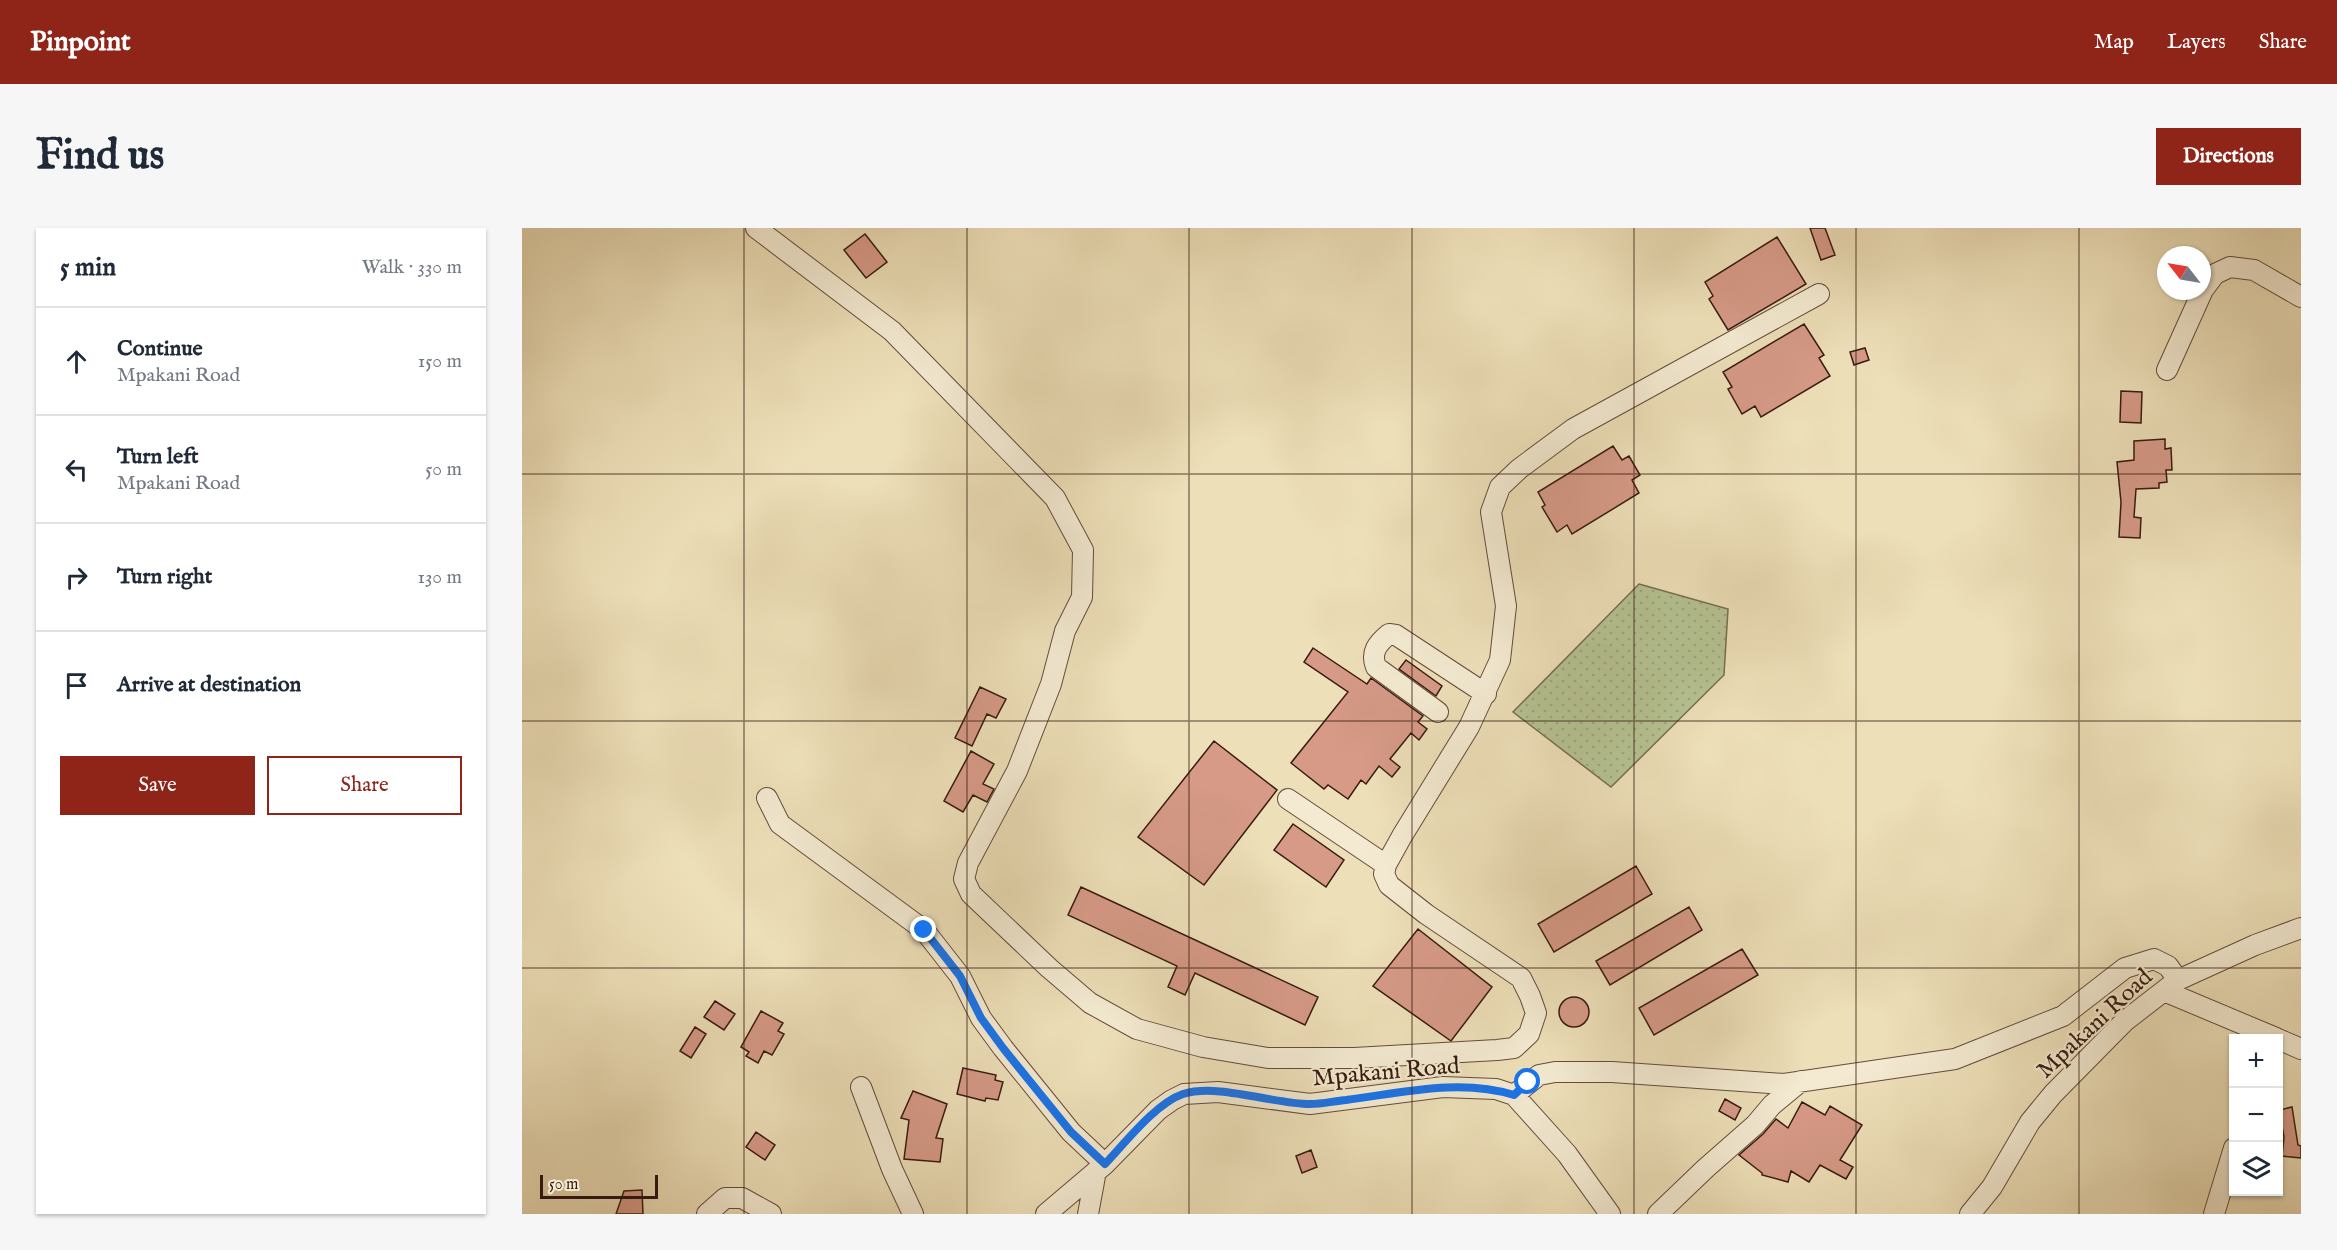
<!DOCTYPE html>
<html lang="en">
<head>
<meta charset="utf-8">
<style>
  :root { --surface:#fff; --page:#f6f6f7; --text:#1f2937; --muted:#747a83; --line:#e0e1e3; --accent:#8f2418 }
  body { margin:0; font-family:"IM FELL English",serif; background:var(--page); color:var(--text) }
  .controls { position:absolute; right:18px; bottom:18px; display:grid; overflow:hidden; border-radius:0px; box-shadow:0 2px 4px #0004 }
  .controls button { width:54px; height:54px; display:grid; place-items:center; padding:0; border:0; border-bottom:2px solid var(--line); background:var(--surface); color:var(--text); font:30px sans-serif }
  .compass { position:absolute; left:1635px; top:18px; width:54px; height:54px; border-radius:50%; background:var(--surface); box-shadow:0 2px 4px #0004; rotate:301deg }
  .scale { position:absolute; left:18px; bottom:15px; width:118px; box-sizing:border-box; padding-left:6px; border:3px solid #381b11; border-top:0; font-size:16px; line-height:21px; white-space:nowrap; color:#381b11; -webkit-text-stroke:4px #f3ead1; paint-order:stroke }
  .stop { position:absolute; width:18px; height:18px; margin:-14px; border:4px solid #1a73e8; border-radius:50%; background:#fff }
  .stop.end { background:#1a73e8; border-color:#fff; box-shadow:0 2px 6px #0008 }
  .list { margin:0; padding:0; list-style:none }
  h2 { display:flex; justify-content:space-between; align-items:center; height:78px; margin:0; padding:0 24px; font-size:26px }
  h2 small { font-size:20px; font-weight:400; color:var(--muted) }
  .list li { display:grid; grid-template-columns:39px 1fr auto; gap:18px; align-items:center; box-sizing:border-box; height:108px; padding:0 24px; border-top:2px solid var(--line) }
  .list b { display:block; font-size:22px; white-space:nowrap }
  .list p { margin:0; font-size:20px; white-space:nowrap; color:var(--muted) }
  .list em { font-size:20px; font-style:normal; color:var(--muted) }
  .actions { display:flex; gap:12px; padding:18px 24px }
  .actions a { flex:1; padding:14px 0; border:2px solid var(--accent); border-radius:0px; text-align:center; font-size:21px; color:var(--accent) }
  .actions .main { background:var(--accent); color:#fff }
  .icon { flex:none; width:33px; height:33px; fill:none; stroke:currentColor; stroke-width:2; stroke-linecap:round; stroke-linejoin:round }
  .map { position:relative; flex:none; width:1779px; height:986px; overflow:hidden; border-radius:0px }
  header { display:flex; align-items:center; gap:36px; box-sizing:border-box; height:84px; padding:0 30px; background:var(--accent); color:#fff }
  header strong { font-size:28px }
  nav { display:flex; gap:33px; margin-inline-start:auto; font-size:21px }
  .intro { display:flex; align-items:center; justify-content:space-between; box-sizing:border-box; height:144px; padding:0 36px }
  h1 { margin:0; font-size:42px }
  .button { padding:15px 27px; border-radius:0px; background:var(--accent); color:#fff; font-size:21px; font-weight:700 }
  main { display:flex; gap:36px; padding:0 36px }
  aside { flex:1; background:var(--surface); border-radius:0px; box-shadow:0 2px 4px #0004 }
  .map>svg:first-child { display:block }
</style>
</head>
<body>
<header>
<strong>Pinpoint</strong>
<nav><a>Map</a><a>Layers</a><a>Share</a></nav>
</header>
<div class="intro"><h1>Find us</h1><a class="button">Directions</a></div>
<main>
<aside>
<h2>5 min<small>Walk · 330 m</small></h2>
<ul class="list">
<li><svg class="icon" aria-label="ahead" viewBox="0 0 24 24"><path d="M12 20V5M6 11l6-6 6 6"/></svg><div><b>Continue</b><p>Mpakani Road</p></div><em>150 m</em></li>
<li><svg class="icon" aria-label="left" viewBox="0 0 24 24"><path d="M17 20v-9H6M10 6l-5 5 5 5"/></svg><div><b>Turn left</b><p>Mpakani Road</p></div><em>50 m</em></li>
<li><svg class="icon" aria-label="right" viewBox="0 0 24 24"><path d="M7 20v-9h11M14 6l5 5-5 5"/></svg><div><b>Turn right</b></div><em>130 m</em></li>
<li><svg class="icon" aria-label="arrive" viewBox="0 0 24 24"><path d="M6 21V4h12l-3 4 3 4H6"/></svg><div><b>Arrive at destination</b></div></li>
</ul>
<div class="actions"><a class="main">Save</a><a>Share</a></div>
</aside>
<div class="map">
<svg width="1779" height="986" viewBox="0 0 1779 986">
  <defs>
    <pattern id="park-dots" width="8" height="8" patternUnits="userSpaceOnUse" patternTransform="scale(1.5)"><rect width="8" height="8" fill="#b5c292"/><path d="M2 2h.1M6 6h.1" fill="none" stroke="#9ca67d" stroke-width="1.8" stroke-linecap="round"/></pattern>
  </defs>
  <rect width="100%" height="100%" fill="#eddfb8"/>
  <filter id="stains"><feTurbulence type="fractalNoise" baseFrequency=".00333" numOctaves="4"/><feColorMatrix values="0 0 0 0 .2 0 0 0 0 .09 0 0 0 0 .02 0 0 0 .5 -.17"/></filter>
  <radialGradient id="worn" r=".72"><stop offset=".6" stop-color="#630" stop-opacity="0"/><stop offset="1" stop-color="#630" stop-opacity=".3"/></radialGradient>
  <!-- park -->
  <path fill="url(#park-dots)" stroke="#766e52" stroke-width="1.5" d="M1117,356L1206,381L1202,447L1089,559L991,484Z"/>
  <!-- building -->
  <path fill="#d69a87" stroke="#381b11" stroke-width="1.5" d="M1288,0H1303L1313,27L1299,32Z
    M343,6L365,34L344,50L322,22Z
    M1255,9L1284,56L1206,102L1187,71L1191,68L1183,54Z
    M1282,96L1302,127L1297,130L1308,148L1239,189L1233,178L1220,186L1206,161L1210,159L1201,144Z
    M1343,120L1347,132L1332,137L1328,124Z
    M1599,163L1620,164L1619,195L1598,194Z
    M1643,211V221L1649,220L1650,242H1644L1645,254L1637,255V260L1614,261L1612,289L1619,290L1618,310L1597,309L1599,274L1595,234L1612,232V213Z
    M1091,218L1100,232L1107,228L1118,247L1110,252L1117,265L1050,306L1045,297L1035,304L1020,279L1023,277L1016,264Z
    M791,420L845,456L849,450L901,488L896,494L905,501L897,512L889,505L868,531L878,539L870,549L857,538L844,556L839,552L826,571L806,557L802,561L769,535L826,464L782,434Z
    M884,432L920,458L914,468L877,441Z
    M458,459L484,471L474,490L465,486L450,518L433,510Z
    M692,513L755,562L682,657L616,609Z
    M449,523L472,536L461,556L472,561L465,574L451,567L441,584L422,573Z
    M771,596L822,632L804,659L752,622Z
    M1114,638L1130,666L1032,724L1016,696Z
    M559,659L796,769L783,797L673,745L663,767L646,759L655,738L546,687Z
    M1167,679L1180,702L1088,757L1074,733Z
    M896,701L970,759L929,813L851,758Z
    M1220,721L1236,747L1132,807L1117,780Z
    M1037 784a15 15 0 1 1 30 0a15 15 0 1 1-30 0Z
    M193,773L213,786L202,802L182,789Z
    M239,783L261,795L256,803L262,806L250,827L242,823L236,835L224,828L227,824L219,819Z
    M173,799L184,806L169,830L158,823Z
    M441,840L474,847L473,852L481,854L476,872L464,870L463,873L435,866Z
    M391,863L425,876L414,910L421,911L418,934L382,931L387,892L379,890Z
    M1203,871L1219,880L1213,892L1197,883Z
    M1280,874L1303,887L1308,878L1340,897L1318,932L1331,939L1324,951L1298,937L1287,954L1269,943L1266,954L1240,947V945L1217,927L1241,906L1254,891L1266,900Z
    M1770,879L1776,917L1779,918V930L1760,928L1762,909L1757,882Z
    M234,904L253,917L243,932L224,919Z
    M789,922L795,939L780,945L774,928Z
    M120,962L121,986H94L102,963Z"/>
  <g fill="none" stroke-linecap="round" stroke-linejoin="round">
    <defs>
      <path id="minor" d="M234,0L370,103L533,270L561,322L560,369L543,403L529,456L495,543L446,635L442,651L449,666L527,740L568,775L615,801L681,819L746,830H832L975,822L992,820L1007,806L1014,785L1008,768L999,750L904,686L867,657L862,646L864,637L880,608L947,499L978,432L984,378L969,284L978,259L997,241L1051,201L1297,66
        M1645,142L1681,62L1693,46L1708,39L1732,42L1779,69
        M916,484L854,439C848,424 856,415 867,406L874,407L964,466
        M245,570L258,596L402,702L438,748L459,790L481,820L549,904L583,936
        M766,571L864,637
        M1642,763L1754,810
        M1756,811L1779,821
        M339,859L370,941L391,986
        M992,867L1017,847L1033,844H1090L1262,856L1433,831L1541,788L1603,740L1632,731L1646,738L1656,752
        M185,986L203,970H220L249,986
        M524,986L583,936L636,882L650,872L662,866L696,864L788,876L921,859L974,861L992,867L1045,926L1088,986
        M566,986L574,943
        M1136,986L1184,940L1233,897L1250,877L1279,853
        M1448,986L1470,959L1508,894L1531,866L1603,793L1656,752L1733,717L1779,700
        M1692,986L1712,920"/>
    </defs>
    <!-- minor casing -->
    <use href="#minor" stroke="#654c3b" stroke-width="22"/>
    <!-- minor -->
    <use href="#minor" stroke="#f3ead1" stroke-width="20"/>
  </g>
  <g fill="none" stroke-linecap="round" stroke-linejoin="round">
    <!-- route -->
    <path stroke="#1a73e8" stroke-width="8" d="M402,702L438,748L459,790L481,820L549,904L583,936C603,915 634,875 661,866C696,855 751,876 788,876C800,876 812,873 824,872C879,865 938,850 992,867L1006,854"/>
  </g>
  <!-- grid -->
  <path fill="none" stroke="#381b11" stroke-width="1.5" stroke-opacity="0.55" d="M222,0V986M445,0V986M667,0V986M890,0V986M1112,0V986M1334,0V986M1557,0V986M0,246H1779M0,493H1779M0,740H1779"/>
  <g text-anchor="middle" stroke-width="4.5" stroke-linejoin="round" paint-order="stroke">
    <!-- street labels -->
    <g font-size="24" fill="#381b11" stroke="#f3ead1">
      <text transform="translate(1572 795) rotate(-43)" y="8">Mpakani Road</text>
      <text transform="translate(864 843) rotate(-5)" y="8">Mpakani Road</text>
    </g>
  </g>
  <rect width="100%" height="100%" filter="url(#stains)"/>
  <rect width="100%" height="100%" fill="url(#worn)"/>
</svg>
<div class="controls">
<button>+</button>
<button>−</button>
<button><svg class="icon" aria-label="layers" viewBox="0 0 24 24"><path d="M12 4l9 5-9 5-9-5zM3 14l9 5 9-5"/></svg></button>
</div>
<svg class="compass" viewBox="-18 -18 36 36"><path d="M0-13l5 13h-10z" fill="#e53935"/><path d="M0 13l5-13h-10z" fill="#747a83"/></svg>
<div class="scale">50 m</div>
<div class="stop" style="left:1006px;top:854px"></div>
<div class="stop end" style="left:402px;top:702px"></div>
</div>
</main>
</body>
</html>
